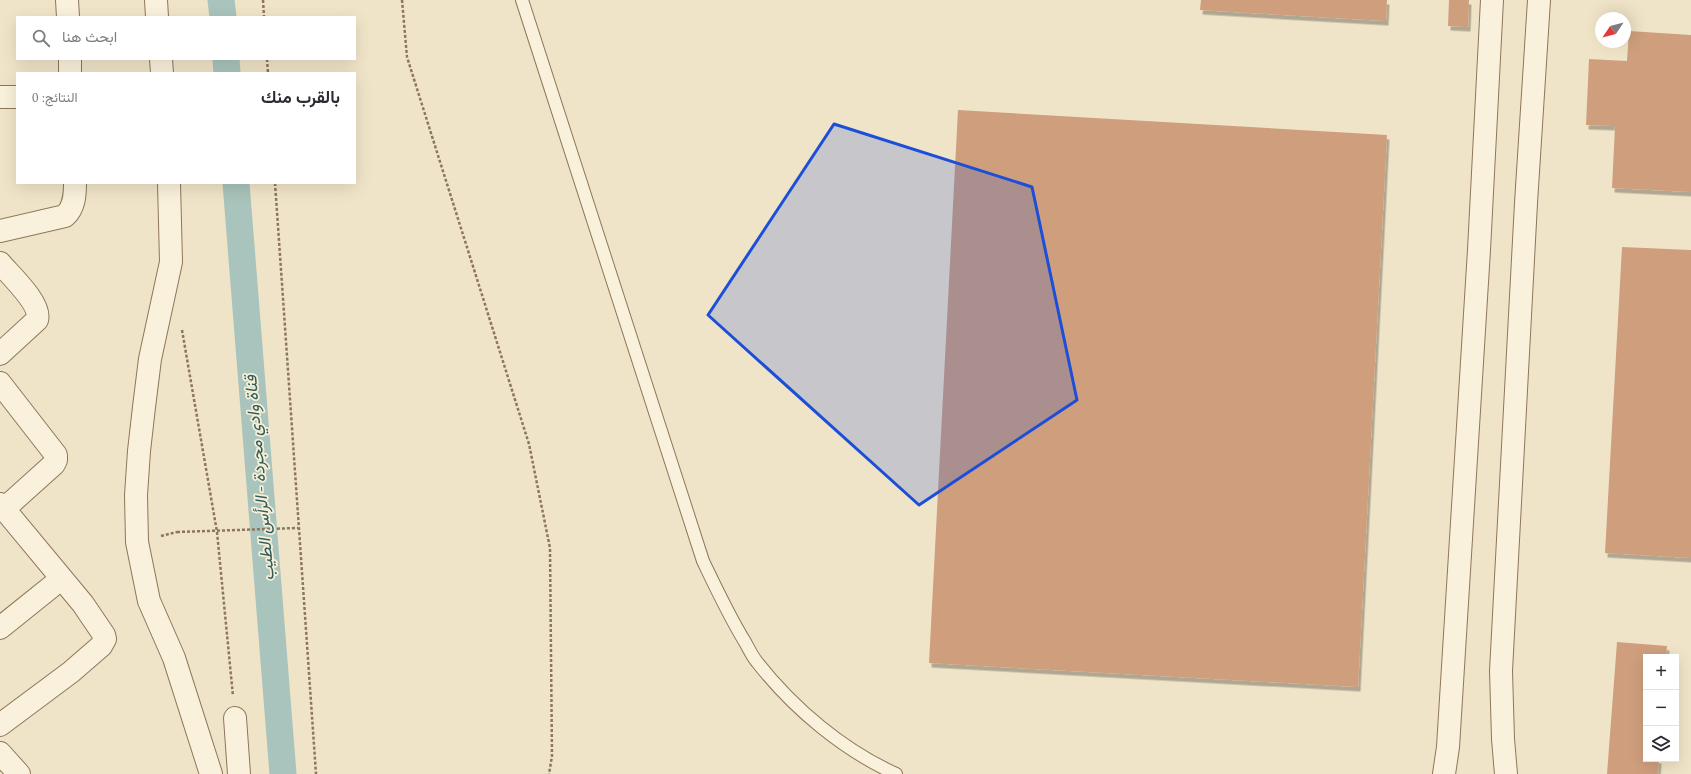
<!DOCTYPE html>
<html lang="ar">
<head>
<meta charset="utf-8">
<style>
  :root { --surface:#fff; --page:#f2f2f3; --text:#2b2b33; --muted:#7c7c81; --line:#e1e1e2 }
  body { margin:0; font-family:Spectral,Vazirmatn,serif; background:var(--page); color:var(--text); direction:rtl }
  .controls { position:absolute; right:12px; bottom:12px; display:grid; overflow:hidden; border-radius:0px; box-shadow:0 4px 16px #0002 }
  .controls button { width:36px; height:36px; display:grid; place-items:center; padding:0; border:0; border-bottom:1px solid var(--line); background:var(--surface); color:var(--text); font:20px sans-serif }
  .compass { position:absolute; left:1595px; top:12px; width:36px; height:36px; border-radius:50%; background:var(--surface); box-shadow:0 4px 16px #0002; rotate:235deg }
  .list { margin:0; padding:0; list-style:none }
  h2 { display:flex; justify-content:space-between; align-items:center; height:52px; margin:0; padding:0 16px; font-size:17px }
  h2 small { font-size:13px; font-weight:400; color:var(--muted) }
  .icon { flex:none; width:22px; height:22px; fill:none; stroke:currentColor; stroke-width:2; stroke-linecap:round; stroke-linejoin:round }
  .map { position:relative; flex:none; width:1691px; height:774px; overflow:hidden; direction:ltr }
  .search { position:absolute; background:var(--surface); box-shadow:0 4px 16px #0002; left:16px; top:16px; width:340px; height:44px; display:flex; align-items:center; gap:10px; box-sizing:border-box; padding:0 14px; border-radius:0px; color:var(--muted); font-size:15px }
  .panel { position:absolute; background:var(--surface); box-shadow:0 4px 16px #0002; left:16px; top:72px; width:340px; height:112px; border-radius:0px; direction:rtl }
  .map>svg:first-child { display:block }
</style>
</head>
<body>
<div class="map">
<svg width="1691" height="774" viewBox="0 0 1691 774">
  <defs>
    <filter id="shadow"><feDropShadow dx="2.5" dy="4.5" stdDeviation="0" flood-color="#0004"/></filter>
  </defs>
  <rect width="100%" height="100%" fill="#f0e4c8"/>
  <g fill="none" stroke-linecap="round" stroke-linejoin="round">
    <!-- canal -->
    <path stroke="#a9c4bc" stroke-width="27" d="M221,0L223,17
      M226,59L227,73
      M236,183L283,774"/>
  </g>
  <!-- building -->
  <path fill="#cf9f7d" filter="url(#shadow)" d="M1201,0H1387L1386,21L1200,10Z
    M1449,0H1469L1468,27L1448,26Z
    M1629,31L1691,35V192L1612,188L1615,126L1586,125L1589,59L1627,61Z
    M958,110L1387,135L1358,687L929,663Z
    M1622,247L1691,250V558L1605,553Z
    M1617,642L1667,646L1666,657H1646V759H1659L1658,774H1607Z"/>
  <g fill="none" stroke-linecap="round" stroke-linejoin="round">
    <defs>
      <path id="lane" d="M522,0L703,561C716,588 729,616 745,642C749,649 752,656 757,662C794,709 843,750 896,774"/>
      <path id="street" d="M67,0L68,17
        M156,0L157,17
        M70,59V73
        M161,59L162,73
        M0,97H17
        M169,183L171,262L150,359L144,407L139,451L136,495L137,542L149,601L174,658L211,774
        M0,231L65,216C74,208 75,196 75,183
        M0,263C10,275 42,304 37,320L0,354
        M0,383L56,455V460L54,464L4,509
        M0,504L83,604L104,635L105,639L101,646L71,672L0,725
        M0,628L61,579
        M235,718L239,774
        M0,753L19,774
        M1444,774L1448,747L1479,250L1492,0
        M1506,774L1503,739L1501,671L1526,203L1539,0"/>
    </defs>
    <!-- lane casing -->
    <use href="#lane" stroke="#8d765c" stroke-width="14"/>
    <!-- street casing -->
    <use href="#street" stroke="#8d765c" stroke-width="24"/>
    <!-- path -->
    <path stroke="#8d765c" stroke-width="2.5" stroke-dasharray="3 2" stroke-linecap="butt" d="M263,0L264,17
      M402,0L407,57L529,444L550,548L552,756L549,774
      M267,59L268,73
      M275,183L316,774
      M182,330L217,532L233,696
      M161,536L177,532"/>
    <!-- lane -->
    <use href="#lane" stroke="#faf1dc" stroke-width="12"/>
    <!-- street -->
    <use href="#street" stroke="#faf1dc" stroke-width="22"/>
    <!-- path-bridge -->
    <path stroke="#8d765c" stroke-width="2.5" stroke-dasharray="3 2" stroke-linecap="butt" d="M177,532L298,528"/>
  </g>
  <!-- marked area -->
  <path fill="#1d4ed8" fill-opacity="0.2" stroke="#1d4ed8" stroke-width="3" stroke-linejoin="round" d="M834,124L1032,187L1077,400L919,505L708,315Z"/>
  <g text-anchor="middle" stroke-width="3.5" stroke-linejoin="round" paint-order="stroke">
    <!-- water labels -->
    <g font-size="17" font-style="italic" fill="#2f5d5a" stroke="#f7eed8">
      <text transform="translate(259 478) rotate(-95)" y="6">قناة وادي مجردة - الرأس الطيب</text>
    </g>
  </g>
</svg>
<div class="controls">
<button>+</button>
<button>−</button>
<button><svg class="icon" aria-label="layers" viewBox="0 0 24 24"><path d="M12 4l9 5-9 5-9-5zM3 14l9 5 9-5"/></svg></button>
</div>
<svg class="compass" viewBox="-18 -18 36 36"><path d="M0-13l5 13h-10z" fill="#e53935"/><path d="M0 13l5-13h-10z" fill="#7c7c81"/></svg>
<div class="search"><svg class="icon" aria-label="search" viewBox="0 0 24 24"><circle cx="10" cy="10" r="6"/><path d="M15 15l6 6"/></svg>ابحث هنا</div>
<section class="panel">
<h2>بالقرب منك<small>النتائج: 0</small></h2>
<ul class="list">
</ul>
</section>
</div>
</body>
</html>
